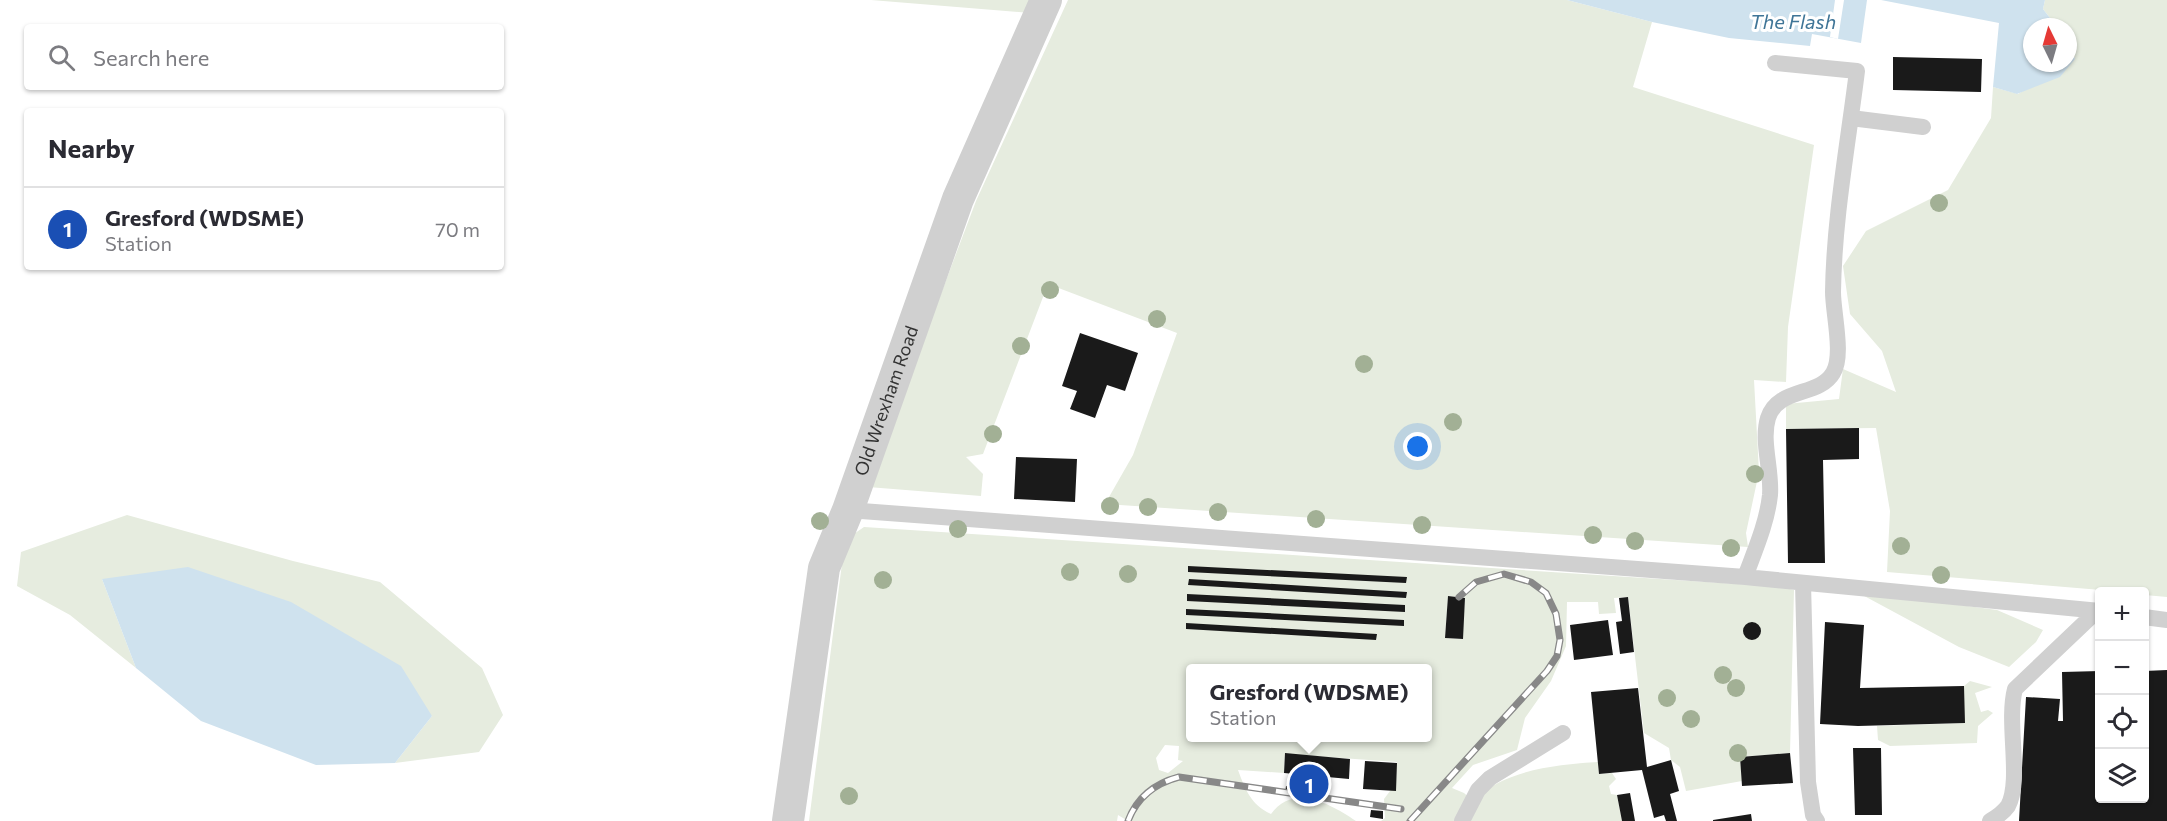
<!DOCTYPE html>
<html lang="en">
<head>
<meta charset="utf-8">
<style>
  :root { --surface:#fff; --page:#f2f2f3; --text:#2b2b33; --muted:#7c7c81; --line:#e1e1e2; --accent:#111827 }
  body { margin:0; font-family:Commissioner,sans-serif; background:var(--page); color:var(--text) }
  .controls { position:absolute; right:18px; bottom:18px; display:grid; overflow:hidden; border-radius:6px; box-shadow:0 2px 4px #0004 }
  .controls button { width:54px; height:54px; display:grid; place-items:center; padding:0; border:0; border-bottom:2px solid var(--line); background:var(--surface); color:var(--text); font:30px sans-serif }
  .compass { position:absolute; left:2023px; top:18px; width:54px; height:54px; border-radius:50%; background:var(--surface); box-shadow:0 2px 4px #0004; rotate:355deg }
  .you { position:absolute; left:1418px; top:447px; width:21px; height:21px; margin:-15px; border:4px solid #fff; border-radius:50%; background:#1a73e8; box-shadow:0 0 0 9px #1a73e833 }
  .badge { display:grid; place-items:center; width:39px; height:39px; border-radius:50%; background:var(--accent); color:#fff; font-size:20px; font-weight:700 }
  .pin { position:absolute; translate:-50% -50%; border:3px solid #fff; box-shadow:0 2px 6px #0006 }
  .popup { position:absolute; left:1186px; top:664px; width:246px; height:78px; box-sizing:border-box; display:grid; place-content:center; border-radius:6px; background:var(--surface); filter:drop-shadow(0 2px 4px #0005); font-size:20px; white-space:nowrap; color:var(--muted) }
  .popup b { font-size:22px; color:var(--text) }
  .popup::after { content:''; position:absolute; left:50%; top:100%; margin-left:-12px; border:12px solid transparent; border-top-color:var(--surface) }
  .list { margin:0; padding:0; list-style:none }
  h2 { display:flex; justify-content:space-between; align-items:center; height:78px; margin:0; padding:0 24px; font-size:26px }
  h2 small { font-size:20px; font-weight:400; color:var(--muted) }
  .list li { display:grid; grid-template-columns:39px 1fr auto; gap:18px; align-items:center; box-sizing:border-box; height:84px; padding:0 24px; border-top:2px solid var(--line) }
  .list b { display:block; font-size:22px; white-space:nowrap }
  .list p { margin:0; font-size:20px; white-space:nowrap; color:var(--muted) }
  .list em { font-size:20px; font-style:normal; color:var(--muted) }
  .icon { flex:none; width:33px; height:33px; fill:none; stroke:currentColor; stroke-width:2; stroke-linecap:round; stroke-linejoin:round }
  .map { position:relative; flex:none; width:2167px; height:821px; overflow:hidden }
  .search { position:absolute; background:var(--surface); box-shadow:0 2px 4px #0004; left:24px; top:24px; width:480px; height:66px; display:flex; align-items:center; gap:15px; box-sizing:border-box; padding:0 21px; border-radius:6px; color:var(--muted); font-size:22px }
  .panel { position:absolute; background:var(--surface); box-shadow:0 2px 4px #0004; left:24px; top:108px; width:480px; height:162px; border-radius:6px }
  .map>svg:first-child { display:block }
</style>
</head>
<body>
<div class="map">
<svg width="2167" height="821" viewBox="0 0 2167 821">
  <rect width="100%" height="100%" fill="#fff"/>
  <!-- green -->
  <path fill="#e6ecdf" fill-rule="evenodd" d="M871,0H1035L1030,13Z
    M1068,0H1567L1652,22L1633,87L1814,145L1788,327L1786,382L1754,380L1759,472L1746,533L1748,547L1105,504L1133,455L1177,333L1048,284L983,454L966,457L983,474L981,496L868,487L976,201Z
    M2045,0H2167V597L2145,595L2144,592L2113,591L1887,572L1890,511L1876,428L1786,429V404L1839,399L1843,369L1896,392L1882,351L1850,314L1843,266L1866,231L1948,190L1991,118L1993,87L2018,94L2075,59L2068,45V27H2057L2043,9Z
    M127,515L293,561L380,582L482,668L503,715L479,752L395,763L432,716L102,579L136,668L70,615L17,586L21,552Z
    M864,527L1782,587L1794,590L1790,753L1740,757L1742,781L1686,791L1680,767L1671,760L1669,748L1644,733L1628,597L1614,598L1616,613L1599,614L1598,602H1567L1566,646L1551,681L1525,718L1517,750L1473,765L1452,788L1464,793L1475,803C1481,797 1488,789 1496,784C1525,768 1565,764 1598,762L1599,774L1612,773L1616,779L1609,786L1611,794L1617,795L1622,821H1381L1385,818L1384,799L1396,783L1397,762L1285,754L1284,773L1238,770C1245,789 1251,805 1271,814C1294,783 1330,804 1356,821H1128L1118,815L1117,821H809L845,540ZM1448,596L1465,598L1462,639L1445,638ZM1190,668H1428V738H1190ZM1165,745L1179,746L1178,760L1183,761L1168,773L1159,770L1156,758Z
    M1855,591L1997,610L2043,630L2036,642L2009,667L1959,647Z
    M1970,681L1992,687L1975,693L1981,712L1988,710L1993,713L1978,726L1977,743L1890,746L1878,740L1877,726L1964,723V686Z"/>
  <!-- water -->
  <path fill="#cfe2ee" d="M1567,0H1867L1861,43L1812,34L1810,46L1729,38L1652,22Z
    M1881,0H2045L2043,9L2057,27H2032V63H2068V45L2075,59L2060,77L2017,94L1993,87L1999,23Z
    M188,567L291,602L401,666L432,716L395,763L316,765L201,721L136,668L102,579Z"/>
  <!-- pier -->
  <path fill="#fff" d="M1835,0H1844L1838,39L1830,37Z"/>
  <!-- building -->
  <path fill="#1a1a1a" d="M1893,57L1982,59L1981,92L1893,90Z
    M1080,333L1138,353L1125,391L1107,385L1095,418L1070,409L1077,391L1062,386Z
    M1859,428V459L1823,460L1825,563H1788L1786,429Z
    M1016,457L1077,459L1075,502L1014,499Z
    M1188,566L1407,577L1406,583L1188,572Z
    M1189,579L1407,592L1406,598L1188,585Z
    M1187,594L1405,605V612L1187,601Z
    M1448,596L1465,598L1463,639L1445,638Z
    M1628,597L1634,652L1620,654L1616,622L1622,621L1619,598Z
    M1186,609L1404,620V626L1186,615Z
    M1608,620L1613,655L1574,660L1570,625Z
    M1825,622L1864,625L1860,688L1964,686L1965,723L1858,726L1820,724Z
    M1743 631a9 9 0 1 1 18 0a9 9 0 1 1-18 0Z
    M1186,623L1377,634L1376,640L1186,629Z
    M2167,670V821H2019L2026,697L2060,699L2058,721H2063L2062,672L2100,671V798H2145V671Z
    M1638,688L1647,767L1671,760L1679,791L1670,794L1677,821H1666L1664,815L1654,818L1642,770L1599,774L1591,692Z
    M1853,748H1881L1882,815H1855Z
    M1285,753L1350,759L1349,779L1284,773Z
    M1790,753L1793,783L1742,786L1740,757Z
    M1365,761L1397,763L1396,791L1363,789Z
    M1286,786L1319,791L1318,799L1285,795Z
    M1630,793L1635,821H1622L1617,795Z
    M1371,810L1383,811V819L1370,817Z
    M1751,814L1752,821H1713V820Z"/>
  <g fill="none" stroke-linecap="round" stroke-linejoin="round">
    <!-- lane -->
    <path stroke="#d0d0d0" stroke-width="16" d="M1851,118L1923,127
      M848,510L1745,577L2100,611
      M1745,577C1755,550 1767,523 1770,495C1772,470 1761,441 1768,418C1778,387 1819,397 1833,373C1844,356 1833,313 1833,292C1834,218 1848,144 1857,71L1775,63
      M1803,583L1808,782L1813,815L1817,821
      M2144,617L2167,620
      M1462,821L1478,790L1490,778L1563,733
      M1990,821C1997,817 2003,813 2008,806C2022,780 2006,723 2015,689L2097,611"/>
    <!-- street -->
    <path stroke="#d0d0d0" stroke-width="32" id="s1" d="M788,821L824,568L848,510L958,199L1046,0"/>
    <defs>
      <path id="rail" d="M1128,821C1137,797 1156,783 1179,777L1401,809
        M1410,821L1547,671L1557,656L1560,640L1556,614L1546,593L1531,582L1504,574L1476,582L1459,597"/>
    </defs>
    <!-- rail casing -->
    <use href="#rail" stroke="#888" stroke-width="7"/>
    <!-- rail -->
    <use href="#rail" stroke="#fff" stroke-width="4.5" stroke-dasharray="14" stroke-linecap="butt"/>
  </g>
  <!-- trees -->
  <g fill="#a2b095">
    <circle cx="1939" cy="203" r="9"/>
    <circle cx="1050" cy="290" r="9"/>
    <circle cx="1157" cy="319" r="9"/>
    <circle cx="1021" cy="346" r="9"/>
    <circle cx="1364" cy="364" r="9"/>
    <circle cx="1453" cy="422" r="9"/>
    <circle cx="993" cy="434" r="9"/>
    <circle cx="1755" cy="474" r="9"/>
    <circle cx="1110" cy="506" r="9"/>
    <circle cx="1148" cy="507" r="9"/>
    <circle cx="1218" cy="512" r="9"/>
    <circle cx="1316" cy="519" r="9"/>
    <circle cx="820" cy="521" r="9"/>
    <circle cx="1422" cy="525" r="9"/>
    <circle cx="958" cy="529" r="9"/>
    <circle cx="1593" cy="535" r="9"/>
    <circle cx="1635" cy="541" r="9"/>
    <circle cx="1901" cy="546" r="9"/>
    <circle cx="1731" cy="548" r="9"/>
    <circle cx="1070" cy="572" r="9"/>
    <circle cx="1128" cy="574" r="9"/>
    <circle cx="1941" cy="575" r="9"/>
    <circle cx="883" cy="580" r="9"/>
    <circle cx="1723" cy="675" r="9"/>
    <circle cx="1736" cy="688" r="9"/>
    <circle cx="1667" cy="698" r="9"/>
    <circle cx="1691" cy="719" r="9"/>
    <circle cx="1738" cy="753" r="9"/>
    <circle cx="849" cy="796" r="9"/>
  </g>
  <g text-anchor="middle" stroke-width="6" stroke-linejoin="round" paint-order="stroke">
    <!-- street labels -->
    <g font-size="18" fill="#333" stroke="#fff">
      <text dy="6" stroke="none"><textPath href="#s1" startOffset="434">Old Wrexham Road</textPath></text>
    </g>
    <!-- water labels -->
    <g font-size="20" font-style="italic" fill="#3f7597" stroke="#fff">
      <text x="1793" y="29">The Flash</text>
    </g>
  </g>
</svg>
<div class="controls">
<button>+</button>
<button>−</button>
<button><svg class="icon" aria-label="locate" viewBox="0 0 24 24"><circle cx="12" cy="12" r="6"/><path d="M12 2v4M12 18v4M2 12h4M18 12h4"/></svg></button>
<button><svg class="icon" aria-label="layers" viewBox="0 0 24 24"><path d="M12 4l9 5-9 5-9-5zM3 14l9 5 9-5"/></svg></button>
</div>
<svg class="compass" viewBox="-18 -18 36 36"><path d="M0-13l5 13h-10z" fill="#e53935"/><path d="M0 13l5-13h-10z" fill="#7c7c81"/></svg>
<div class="you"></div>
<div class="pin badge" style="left:1309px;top:784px;background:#1a4fb4">1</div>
<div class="popup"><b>Gresford (WDSME)</b>Station</div>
<div class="search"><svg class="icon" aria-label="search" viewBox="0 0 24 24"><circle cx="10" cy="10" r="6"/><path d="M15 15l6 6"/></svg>Search here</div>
<section class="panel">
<h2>Nearby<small></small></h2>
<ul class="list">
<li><span class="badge" style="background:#1a4fb4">1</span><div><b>Gresford (WDSME)</b><p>Station</p></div><em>70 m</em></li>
</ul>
</section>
</div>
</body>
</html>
